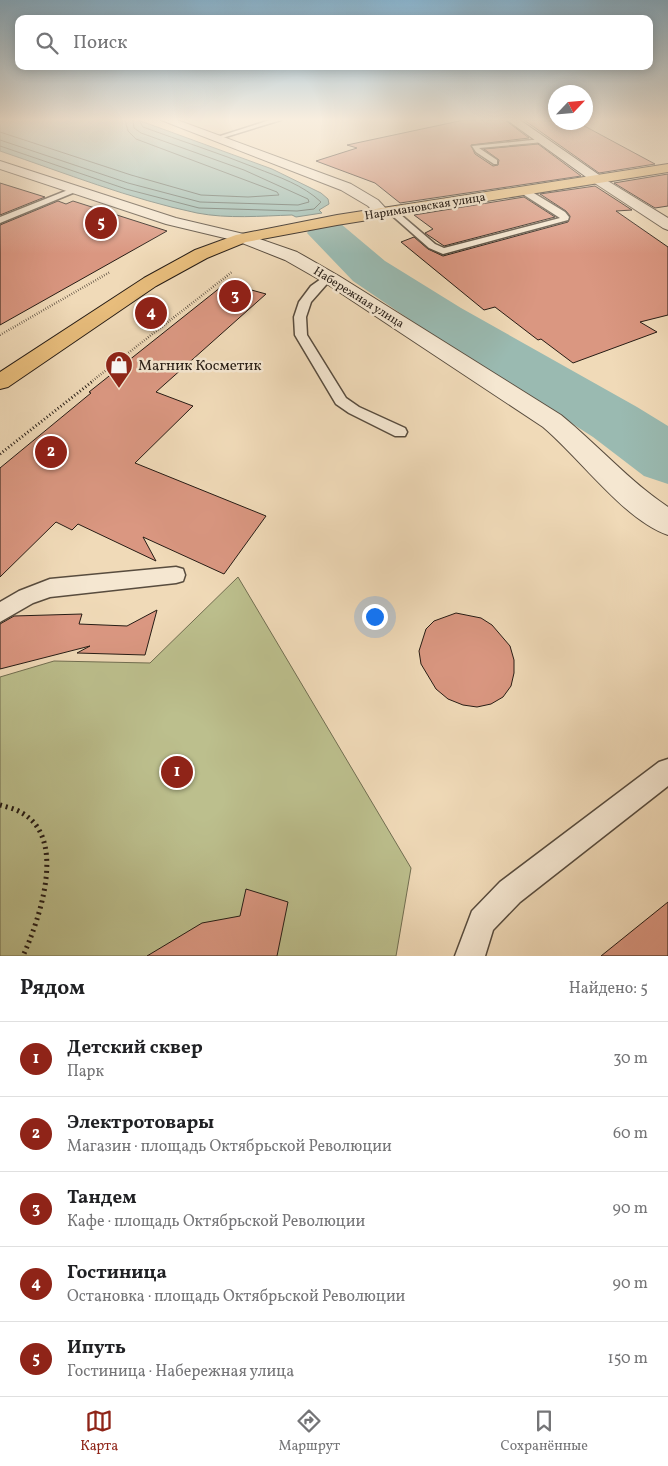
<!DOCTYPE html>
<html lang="ru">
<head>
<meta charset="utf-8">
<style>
  :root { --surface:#fff; --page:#f2f2f2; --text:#202124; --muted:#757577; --line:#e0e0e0; --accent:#8f2418 }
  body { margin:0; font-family:Vollkorn,serif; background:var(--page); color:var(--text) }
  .compass { position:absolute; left:548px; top:85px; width:45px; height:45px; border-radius:50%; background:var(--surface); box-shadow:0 2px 12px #0003; rotate:64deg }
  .you { position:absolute; left:374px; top:616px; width:18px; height:18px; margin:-12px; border:4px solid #fff; border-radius:50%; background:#1a73e8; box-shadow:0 0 0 8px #1a73e833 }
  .badge { display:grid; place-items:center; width:32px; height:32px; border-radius:50%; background:var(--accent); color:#fff; font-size:16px; font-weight:700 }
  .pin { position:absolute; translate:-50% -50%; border:2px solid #fff; box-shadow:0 1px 5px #0006 }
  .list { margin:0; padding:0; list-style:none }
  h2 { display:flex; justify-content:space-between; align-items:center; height:65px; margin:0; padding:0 20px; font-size:21px }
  h2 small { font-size:16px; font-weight:400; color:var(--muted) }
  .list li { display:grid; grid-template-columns:32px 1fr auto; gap:15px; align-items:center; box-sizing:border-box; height:75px; padding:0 20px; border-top:1px solid var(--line) }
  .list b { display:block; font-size:19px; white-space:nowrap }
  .list p { margin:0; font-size:16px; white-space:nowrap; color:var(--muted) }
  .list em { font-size:16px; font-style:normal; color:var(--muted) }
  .icon { flex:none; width:28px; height:28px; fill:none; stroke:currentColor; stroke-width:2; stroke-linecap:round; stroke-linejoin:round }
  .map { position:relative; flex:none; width:668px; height:956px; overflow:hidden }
  .search { position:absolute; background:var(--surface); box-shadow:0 2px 12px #0003; left:15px; right:15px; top:15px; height:55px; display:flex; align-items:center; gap:12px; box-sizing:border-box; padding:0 18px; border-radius:10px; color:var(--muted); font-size:19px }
  .sheet { height:440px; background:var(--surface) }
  nav { display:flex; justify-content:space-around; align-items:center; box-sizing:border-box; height:70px; border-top:1px solid var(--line); background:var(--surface); font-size:14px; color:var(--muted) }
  nav a { display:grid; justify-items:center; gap:2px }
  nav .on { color:var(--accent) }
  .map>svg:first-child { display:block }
</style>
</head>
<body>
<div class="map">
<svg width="668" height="956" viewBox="0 0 668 956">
  <rect width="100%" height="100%" fill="#f0dab8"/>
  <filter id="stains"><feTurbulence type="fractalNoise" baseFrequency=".004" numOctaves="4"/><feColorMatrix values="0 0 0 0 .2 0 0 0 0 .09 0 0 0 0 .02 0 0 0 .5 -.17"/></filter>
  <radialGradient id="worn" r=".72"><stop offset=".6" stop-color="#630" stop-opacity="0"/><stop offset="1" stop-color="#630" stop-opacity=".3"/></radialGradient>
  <!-- green -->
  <path fill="#bcbf8d" stroke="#716e51" d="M238,577L411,868L396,956H0V677L54,661L150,663Z"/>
  <!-- water -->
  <path fill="#9abab1" stroke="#6c7b73" d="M0,120H138L272,169L321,193L328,199L329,204L319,210L322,213L296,217L292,215C261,216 228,219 197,213C130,199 65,173 0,151Z"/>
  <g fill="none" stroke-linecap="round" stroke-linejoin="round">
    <!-- shore -->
    <path stroke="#606b63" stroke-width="1" d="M0,132L131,175L201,195L248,197L279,195L277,192L136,139L128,131L125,120
      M0,140L128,183L200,202L298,205L309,202L308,199L244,170L141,133L134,128L133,120
      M0,146L126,189L199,208L297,211L314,209L321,202C303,185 279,177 256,168C219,153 181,141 143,127L139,120"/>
    <!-- river -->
    <path fill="#9abab1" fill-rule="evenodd" d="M327,221L341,224L385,261L461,308L637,407L668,426V484L644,476L593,437L425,330L353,281L307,233L313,224Z"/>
  </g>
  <!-- building -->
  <path fill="#da9781" stroke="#261c15" d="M464,120H505L529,138L471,145L475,154L493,166L498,165L499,160L484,149L538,144L581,176L400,203L375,183L316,161L357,148L347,145Z
    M524,120L577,122L655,164L599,173Z
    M668,174V206L655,208L614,183Z
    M0,183L45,197L0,215Z
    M595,186L632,210L616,211L668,247V315L640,322L657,332L573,363L541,339L538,340L495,307L484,310L401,242L414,237L428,249L443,256L568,222L570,216L566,211L540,194Z
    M524,197L555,217L444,246L425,233L433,229L414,215Z
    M58,201L66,204L73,201L167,231L0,325V225Z
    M226,283L266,294L156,392L193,406L135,463L266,516L224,574L143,537L156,561L78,524L72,530L56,522L0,577V468L91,393L89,392Z
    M157,610L145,655L77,653L90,646L0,669V624L14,616L82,614L79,624L127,626Z
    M456,613L481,618L492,625L510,646L514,660V673L511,686L503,697L491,704L477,707L463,705L448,699L436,689L421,664L419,651L426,629L434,621Z
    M246,889L288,902L277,956H147L202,923L240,916Z
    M668,902V956H601Z"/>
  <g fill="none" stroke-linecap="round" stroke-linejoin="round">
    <defs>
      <path id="lane" d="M270,120H281L219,139L214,138Z
        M542,139L544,142L479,148L497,160V164H494L476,152L472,146Z
        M73,188L80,190L0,223V217Z
        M521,189H527L565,212L569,217L568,220L443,254L429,248L387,211L394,209L435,244L444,248L560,218L521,193Z
        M328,274L333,277L311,302L306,317L307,335L346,398L359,407L405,428L407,432L405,436H395L349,413L336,404L295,335L294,317L299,302L311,286Z
        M176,567L183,569L185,575L183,581L176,583L50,597L33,603L0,622V602L19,591L50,579Z
        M668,759V786L520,902L493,930L485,956H455L472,911L500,882L659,762Z"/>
      <path id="street" d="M161,120H177L351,184L378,200L390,213L383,217L378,216L368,206L341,190Z
        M0,161L176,218L248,235L297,252L339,276L561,415C598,445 629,481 668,507V535C624,520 580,458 543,427L327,284L285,260L237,241L166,224L0,169Z
        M598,175L668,218V230L663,228L593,182L591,179Z"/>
      <path id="secondary" d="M507,120H520L605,179L598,183L593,182Z"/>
      <path id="primary" d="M668,164V172L337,225L246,242L207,258L156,286L8,387L0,389V372L144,278L195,250L236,235L337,215Z"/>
    </defs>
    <!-- lane casing -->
    <use href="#lane" stroke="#584c3e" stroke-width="3"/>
    <!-- street casing -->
    <use href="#street" stroke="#584c3e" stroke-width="2"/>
    <!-- secondary casing -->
    <use href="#secondary" stroke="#261c15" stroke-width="2"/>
    <!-- primary casing -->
    <use href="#primary" stroke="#261c15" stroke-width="2"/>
    <!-- path-far2 -->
    <path stroke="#261c15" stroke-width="2.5" stroke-dasharray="0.5 2" stroke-linecap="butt" d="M0,335L110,272
      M91,382L232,272"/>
    <!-- path-far1 -->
    <path stroke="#261c15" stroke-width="3" stroke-dasharray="1 2.5" stroke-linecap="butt" d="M0,454L93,381"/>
    <!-- path -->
    <path stroke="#261c15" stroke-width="5" stroke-dasharray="2 4" stroke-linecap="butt" d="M0,805C7,807 16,809 22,813C68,839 39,920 23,956"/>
    <!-- lane -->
    <use href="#lane" fill="#f5e7d1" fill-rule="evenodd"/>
    <!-- street -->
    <use href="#street" fill="#f5e7d1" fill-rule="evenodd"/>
    <!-- secondary -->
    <use href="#secondary" fill="#f5e7d1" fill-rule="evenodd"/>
    <!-- primary -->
    <use href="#primary" fill="#e8bd7c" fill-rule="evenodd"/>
  </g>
  <!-- sky -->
  <linearGradient id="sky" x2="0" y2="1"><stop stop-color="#89b6d2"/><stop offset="0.47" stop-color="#f8eedf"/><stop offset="1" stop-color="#f8eedf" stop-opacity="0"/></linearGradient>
  <rect width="668" height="254" fill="url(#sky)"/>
  <!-- icons -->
  <defs>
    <symbol id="shop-pin" viewBox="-11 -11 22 30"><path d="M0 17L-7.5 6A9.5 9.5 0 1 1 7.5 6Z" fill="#8f2418" stroke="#f5e7d1"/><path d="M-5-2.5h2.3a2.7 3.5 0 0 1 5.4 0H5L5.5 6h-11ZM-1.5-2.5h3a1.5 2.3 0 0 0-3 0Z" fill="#fff"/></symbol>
  </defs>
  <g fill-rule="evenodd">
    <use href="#shop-pin" x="103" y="349" width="32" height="43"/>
  </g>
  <g text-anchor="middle" stroke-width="5" stroke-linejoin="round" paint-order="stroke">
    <!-- far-street labels -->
    <g font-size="12" fill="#261c15" stroke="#f5e7d1">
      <text transform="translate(425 206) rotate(-9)" y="4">Наримановская улица</text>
      <text transform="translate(359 297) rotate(32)" y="4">Набережная улица</text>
    </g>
    <!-- poi labels -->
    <g font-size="15" fill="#261c15" stroke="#f5e7d1" text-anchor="start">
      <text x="138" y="370">Магник Косметик</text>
    </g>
  </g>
  <rect width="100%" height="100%" filter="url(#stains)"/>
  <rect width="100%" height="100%" fill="url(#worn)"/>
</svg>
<svg class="compass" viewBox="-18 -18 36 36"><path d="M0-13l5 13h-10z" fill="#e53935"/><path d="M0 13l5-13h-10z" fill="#757577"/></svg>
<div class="you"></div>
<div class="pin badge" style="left:177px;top:772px">1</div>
<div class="pin badge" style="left:51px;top:452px">2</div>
<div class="pin badge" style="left:235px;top:296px">3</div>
<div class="pin badge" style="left:151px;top:313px">4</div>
<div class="pin badge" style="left:101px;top:223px">5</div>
<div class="search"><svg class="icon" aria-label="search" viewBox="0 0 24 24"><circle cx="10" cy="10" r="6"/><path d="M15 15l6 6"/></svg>Поиск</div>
</div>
<section class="sheet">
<h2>Рядом<small>Найдено: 5</small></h2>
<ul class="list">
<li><span class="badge">1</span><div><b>Детский сквер</b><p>Парк</p></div><em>30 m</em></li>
<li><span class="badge">2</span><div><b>Электротовары</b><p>Магазин · площадь Октябрьской Революции</p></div><em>60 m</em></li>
<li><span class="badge">3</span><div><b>Тандем</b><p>Кафе · площадь Октябрьской Революции</p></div><em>90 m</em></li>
<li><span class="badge">4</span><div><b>Гостиница</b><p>Остановка · площадь Октябрьской Революции</p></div><em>90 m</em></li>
<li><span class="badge">5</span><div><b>Ипуть</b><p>Гостиница · Набережная улица</p></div><em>150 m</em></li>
</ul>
</section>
<nav>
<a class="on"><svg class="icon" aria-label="map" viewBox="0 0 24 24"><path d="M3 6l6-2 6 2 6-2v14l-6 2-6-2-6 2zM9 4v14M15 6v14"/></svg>Карта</a>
<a><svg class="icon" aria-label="directions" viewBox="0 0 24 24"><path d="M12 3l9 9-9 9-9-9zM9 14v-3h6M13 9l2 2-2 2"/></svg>Маршрут</a>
<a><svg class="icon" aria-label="saved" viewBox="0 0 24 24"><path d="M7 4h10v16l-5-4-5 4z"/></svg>Сохранённые</a>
</nav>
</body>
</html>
